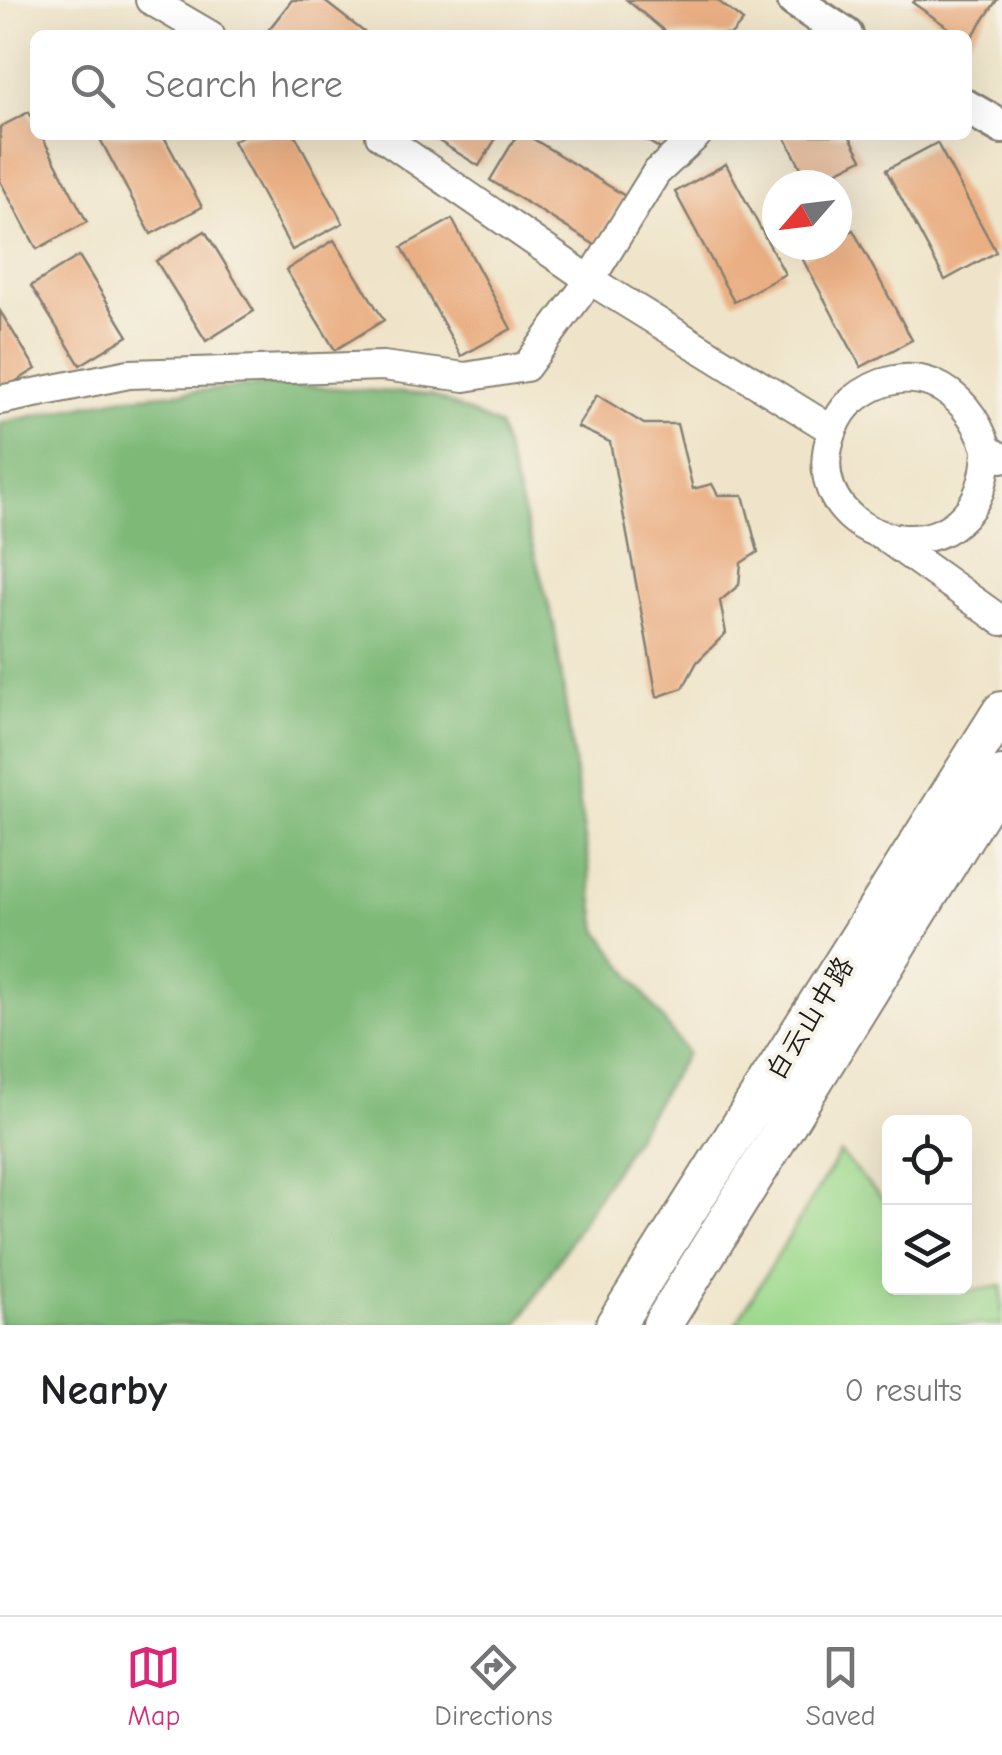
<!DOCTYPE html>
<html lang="en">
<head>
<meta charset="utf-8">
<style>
  :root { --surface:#fff; --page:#f6f6f6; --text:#202124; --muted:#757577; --line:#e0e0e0; --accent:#db2777 }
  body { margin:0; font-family:"Comic Neue","LXGW WenKai TC",sans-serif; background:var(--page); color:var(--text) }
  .controls { position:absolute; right:30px; bottom:30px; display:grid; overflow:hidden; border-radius:15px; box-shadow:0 10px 40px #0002 }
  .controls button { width:90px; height:90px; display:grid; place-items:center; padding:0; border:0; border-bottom:2px solid var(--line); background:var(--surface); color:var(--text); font:50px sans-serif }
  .compass { position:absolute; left:762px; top:170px; width:90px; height:90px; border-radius:50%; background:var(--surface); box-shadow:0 10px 40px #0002; rotate:242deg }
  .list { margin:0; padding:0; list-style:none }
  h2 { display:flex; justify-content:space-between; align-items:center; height:130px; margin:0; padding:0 40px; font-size:42px }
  h2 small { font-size:32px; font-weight:400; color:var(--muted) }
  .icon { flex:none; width:55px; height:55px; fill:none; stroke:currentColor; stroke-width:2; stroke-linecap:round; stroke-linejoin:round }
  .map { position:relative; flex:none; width:1002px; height:1325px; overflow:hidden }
  .search { position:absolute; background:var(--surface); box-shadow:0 10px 40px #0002; left:30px; right:30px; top:30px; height:110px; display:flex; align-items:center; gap:25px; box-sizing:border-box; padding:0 35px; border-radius:15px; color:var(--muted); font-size:38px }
  .sheet { height:290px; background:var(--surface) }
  nav { display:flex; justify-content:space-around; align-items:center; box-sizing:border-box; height:140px; border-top:2px solid var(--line); background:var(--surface); font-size:28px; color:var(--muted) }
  nav a { display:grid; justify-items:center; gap:5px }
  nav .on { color:var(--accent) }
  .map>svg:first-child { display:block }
</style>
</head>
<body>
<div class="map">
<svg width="1002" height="1325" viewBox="0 0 1002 1325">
  <rect width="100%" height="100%" fill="#f7f3e8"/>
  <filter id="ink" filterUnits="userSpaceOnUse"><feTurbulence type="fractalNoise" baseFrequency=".01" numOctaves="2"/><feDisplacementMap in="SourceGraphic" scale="20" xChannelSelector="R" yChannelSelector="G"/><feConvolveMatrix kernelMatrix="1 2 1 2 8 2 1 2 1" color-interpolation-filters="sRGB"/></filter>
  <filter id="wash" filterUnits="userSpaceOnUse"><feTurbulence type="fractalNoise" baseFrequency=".0048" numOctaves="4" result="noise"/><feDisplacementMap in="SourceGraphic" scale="40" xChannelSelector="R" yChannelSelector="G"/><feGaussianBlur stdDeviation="2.25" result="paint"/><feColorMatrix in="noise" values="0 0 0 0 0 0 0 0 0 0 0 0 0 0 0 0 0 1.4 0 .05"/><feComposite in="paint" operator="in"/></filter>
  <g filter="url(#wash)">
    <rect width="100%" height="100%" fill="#efe4c9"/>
    <!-- green -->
    <path fill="#9dd98d" stroke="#5c7a54" stroke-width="2.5" d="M840,1153L889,1206L890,1288L965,1287L969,1291L1002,1286V1325H735Z"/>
    <!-- forest -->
    <path fill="#7eb978" stroke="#4d6a4a" stroke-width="2.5" d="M277,384L432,395L499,426L554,624L598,930L687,1053L518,1325H0V423L119,398Z"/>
    <g id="blocks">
      <!-- building -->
      <path fill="#eaaf83" d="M292,0H323L368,35H268L266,33Z
        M627,0H717L743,21L731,35H669Z
        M915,0H997L967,44V35H959L913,3Z
        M29,112L35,124V135H41L87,222L37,249L0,181V127Z
        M98,135H163L202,207L151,234Z
        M244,135H295L343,223L292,250L233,141Z
        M429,135H498L479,166Z
        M517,135H527L625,196L595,245L490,180Z
        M638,135H677L667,153Z
        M784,135H849L862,159L810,185Z
        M937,143L996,252L945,280L886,170Z
        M726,164L785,274L734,302L675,192Z
        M452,219L511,329L461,356L402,247Z
        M853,230L912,340L861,367L802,258L825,245H837V239Z
        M205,231L254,311L206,341L156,261Z
        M334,240L384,320L335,350L286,270Z
        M79,256L128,336L80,365L31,286Z
        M0,311L36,369L0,391Z
        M597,395L644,424H677L693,489L712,484L718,495H743L758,552L741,563L739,585L720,601L726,633L697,662L683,688L657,697L610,442L577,427Z"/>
    </g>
  </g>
  <g filter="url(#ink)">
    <use href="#blocks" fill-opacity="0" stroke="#868072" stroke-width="2.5"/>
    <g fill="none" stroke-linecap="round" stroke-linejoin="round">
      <defs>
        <path id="minor" d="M150,0L210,35
          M380,135L590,280L832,430
          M0,400L129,374L383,366L465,377L526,367L590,280L656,173L697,135
          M987,449C984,588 807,549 828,447C832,430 838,413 852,401C908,355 967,385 987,449L1002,458
          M886,538L1002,621"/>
        <path id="tertiary" d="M794,0L846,35
          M967,107L1002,127"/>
        <path id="secondary" d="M615,1325L1002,711
          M662,1325L1002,776"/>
      </defs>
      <!-- minor casing -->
      <use href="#minor" stroke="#868072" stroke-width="32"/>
      <!-- tertiary casing -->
      <use href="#tertiary" stroke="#868072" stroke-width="38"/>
      <!-- secondary casing -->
      <use href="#secondary" stroke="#868072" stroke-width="42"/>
      <!-- minor -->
      <use href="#minor" stroke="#fff" stroke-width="28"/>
      <!-- tertiary -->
      <use href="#tertiary" stroke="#fff" stroke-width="32"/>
      <!-- secondary -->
      <use href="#secondary" stroke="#fff" stroke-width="38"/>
    </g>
  </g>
  <g text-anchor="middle" stroke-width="8" stroke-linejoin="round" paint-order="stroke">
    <!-- street labels -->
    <g font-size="28" fill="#1c1c1c" stroke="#f7f3e8">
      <text transform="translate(809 1018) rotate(-58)" y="10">白云山中路</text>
    </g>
  </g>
</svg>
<div class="controls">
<button><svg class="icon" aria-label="locate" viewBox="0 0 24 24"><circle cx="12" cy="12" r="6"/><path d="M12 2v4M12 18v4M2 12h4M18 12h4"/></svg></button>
<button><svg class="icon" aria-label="layers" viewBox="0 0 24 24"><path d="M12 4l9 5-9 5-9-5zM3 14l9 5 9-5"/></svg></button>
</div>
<svg class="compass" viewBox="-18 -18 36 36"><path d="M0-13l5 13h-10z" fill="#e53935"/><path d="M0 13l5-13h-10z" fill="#757577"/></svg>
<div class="search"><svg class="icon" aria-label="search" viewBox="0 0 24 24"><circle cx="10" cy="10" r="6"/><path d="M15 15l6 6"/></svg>Search here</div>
</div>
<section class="sheet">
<h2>Nearby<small>0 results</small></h2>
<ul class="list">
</ul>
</section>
<nav>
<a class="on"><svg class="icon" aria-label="map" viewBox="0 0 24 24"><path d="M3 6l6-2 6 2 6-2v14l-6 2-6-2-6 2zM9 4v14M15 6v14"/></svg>Map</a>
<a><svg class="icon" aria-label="directions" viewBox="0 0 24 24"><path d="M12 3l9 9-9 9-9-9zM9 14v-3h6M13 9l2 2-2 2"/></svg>Directions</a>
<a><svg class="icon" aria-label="saved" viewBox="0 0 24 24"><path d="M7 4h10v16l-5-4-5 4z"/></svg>Saved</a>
</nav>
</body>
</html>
